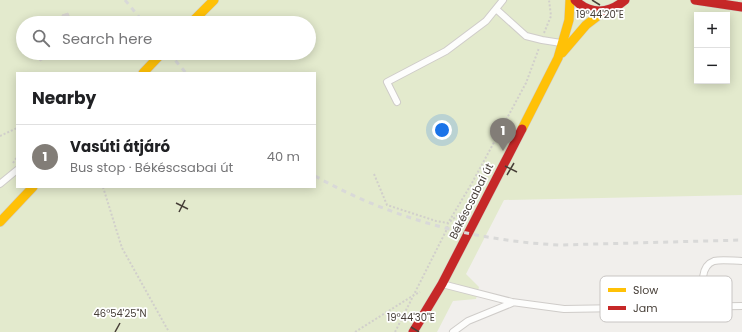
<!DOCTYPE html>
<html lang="en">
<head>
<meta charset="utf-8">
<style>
  :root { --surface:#fff; --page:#f6f6f6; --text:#202124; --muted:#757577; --line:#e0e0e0; --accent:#827d77 }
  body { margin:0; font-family:Poppins,sans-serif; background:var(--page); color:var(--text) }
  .controls { position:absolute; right:12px; top:12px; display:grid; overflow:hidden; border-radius:0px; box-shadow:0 2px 10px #0003 }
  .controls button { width:36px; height:36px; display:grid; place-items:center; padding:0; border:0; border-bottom:1px solid var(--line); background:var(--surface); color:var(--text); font:20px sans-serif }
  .you { position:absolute; left:442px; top:130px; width:14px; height:14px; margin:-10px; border:3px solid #fff; border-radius:50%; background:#1a73e8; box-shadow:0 0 0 6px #1a73e833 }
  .badge { display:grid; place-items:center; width:26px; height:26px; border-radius:50%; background:var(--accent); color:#fff; font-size:13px; font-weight:700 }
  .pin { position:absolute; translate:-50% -33px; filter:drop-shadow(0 1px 2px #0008) }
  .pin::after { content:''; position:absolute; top:21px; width:14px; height:12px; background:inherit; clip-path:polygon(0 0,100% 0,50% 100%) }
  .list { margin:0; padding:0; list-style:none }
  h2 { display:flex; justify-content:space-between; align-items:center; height:52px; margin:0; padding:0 16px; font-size:17px }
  h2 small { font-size:13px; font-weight:400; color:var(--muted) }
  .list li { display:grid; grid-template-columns:26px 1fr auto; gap:12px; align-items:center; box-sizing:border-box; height:64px; padding:0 16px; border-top:1px solid var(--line) }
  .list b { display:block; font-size:15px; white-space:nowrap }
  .list p { margin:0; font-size:13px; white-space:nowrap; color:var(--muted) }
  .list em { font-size:13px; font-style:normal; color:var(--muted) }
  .icon { flex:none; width:22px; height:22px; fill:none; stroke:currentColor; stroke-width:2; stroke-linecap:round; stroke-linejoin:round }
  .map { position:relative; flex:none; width:742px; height:332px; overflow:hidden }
  .search { position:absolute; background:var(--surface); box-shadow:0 2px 10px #0003; left:16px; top:16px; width:300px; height:44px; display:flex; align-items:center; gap:10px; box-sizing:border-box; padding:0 14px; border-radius:22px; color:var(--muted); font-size:15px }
  .panel { position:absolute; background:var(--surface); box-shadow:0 2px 10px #0003; left:16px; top:72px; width:300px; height:116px; border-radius:0px }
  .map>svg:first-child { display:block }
</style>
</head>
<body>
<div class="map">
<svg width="742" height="332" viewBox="0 0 742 332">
  <rect width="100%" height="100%" fill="#f1efec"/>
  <!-- green -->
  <path fill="#e3eacd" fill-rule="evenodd" d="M0,0H742V195L504,200L466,274L479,287L476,299L453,301L437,332H0ZM697,15H727V81H697ZM23,23H309V53H23ZM17,73H315V187H17Z"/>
  <!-- building -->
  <path fill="#d9d6d3" stroke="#d9d5d1" d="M68,13L71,21L65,23L62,15Z
    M36,53H53V54L40,61Z"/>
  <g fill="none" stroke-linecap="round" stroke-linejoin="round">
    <defs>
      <path id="lane" d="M496,9L526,36L542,40L561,43
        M397,102L387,82L446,51L486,21L503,0
        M0,184L17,170
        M442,284L512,302L564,309L742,306
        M705,306C704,293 697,267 714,261C722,259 734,261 742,261
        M453,332L468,321L512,303"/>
      <path id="slow" d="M191,23L214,0
        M562,53L586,25L603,12
        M143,73L162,53
        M522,129L558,58L569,20L570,0
        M0,222L33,187"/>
      <path id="jam" d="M575,0C590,15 609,14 625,0
        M695,0L742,7
        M413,332L442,284L522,129"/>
    </defs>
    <!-- lane casing -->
    <use href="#lane" stroke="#cfccc9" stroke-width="8"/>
    <!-- slow casing -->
    <use href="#slow" stroke="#d1ccc5" stroke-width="10"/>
    <!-- jam casing -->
    <use href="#jam" stroke="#d1ccc5" stroke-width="10"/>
    <!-- path -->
    <path stroke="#d1cfcb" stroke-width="2" stroke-dasharray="2 2" stroke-linecap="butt" d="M544,33L551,16L549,0
      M0,136L17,128
      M13,163L17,157
      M374,174L387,205L436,221L448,223L462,212
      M103,187L122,248L169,332
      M355,332L414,295L420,292
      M395,332L447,229L448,223L472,183L526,83L539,48"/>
    <!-- lane -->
    <use href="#lane" stroke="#fdfdfc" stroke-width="6"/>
    <!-- slow -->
    <use href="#slow" stroke="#ffc107" stroke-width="9"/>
    <!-- jam -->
    <use href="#jam" stroke="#c62828" stroke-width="9"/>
    <!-- rail -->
    <path stroke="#d9d9d8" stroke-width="3" stroke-dasharray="5 5" stroke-linecap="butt" d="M125,0L144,23
      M169,53L186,73
      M315,176C390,218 474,241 560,245L742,240"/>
  </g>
  <!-- ticks -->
  <path fill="none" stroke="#473f38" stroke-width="1.5" d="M592,0L600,5M505,166L517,172M507,175L514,163M176,203L188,209M179,212L185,200M411,327L419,332M115,332L120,323"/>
  <g text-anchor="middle" stroke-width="3.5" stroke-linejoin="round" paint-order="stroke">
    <!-- street labels -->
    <g font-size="11" fill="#473f38" stroke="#fff">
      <text transform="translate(471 201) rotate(-63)" y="4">Békéscsabai út</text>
    </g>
  </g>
  <!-- legend -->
  <rect x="600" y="276" width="132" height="46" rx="6" fill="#fff" stroke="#c8c5c3" stroke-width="1"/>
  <rect x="608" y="288" width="18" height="4" fill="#ffc107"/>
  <rect x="608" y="306" width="18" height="4" fill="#c62828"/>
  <g font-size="11" fill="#473f38">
    <text x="633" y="294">Slow</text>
    <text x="633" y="312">Jam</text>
  </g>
  <g font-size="10" text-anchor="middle" fill="#473f38" stroke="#fff" stroke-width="3.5" stroke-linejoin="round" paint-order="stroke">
    <text x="600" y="18">19°44'20"E</text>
    <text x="120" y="317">46°54'25"N</text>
    <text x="411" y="321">19°44'30"E</text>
  </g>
</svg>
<div class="controls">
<button>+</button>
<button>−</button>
</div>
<div class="you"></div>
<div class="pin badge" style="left:503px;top:151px">1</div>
<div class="search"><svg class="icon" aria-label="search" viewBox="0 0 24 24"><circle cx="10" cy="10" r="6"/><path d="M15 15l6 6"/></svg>Search here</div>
<section class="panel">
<h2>Nearby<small></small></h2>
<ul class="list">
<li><span class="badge">1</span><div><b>Vasúti átjáró</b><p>Bus stop · Békéscsabai út</p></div><em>40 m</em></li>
</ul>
</section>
</div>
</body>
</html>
